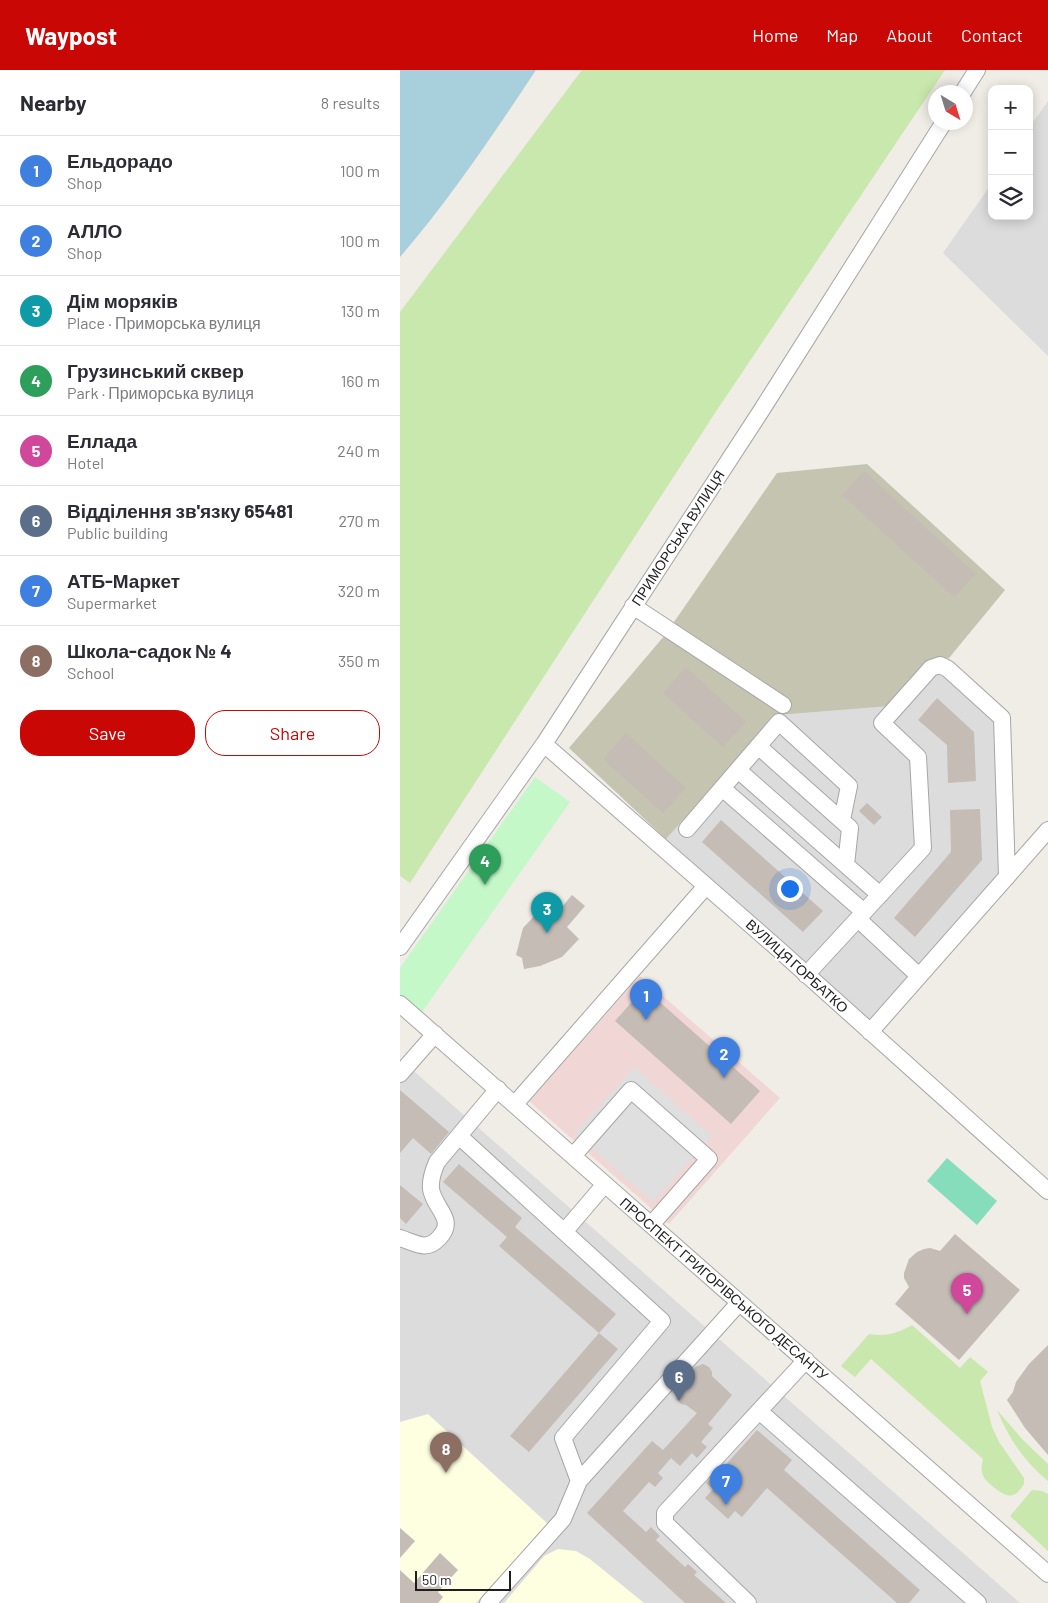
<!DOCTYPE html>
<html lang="en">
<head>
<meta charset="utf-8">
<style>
  :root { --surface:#fff; --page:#f2f2f3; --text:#2b2b33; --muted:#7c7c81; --line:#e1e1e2; --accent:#c90805 }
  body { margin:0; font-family:Barlow,sans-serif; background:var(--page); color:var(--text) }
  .controls { position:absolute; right:15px; top:15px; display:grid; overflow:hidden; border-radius:10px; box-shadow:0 2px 12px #0003 }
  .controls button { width:45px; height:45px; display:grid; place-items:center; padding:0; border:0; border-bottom:1px solid var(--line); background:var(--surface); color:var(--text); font:25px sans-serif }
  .compass { position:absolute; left:528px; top:15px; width:45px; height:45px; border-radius:50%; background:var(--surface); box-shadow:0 2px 12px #0003; rotate:142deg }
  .scale { position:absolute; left:15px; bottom:12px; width:96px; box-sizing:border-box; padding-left:5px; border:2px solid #1f1f1f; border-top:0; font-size:14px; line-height:18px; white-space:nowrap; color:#1f1f1f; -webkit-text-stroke:4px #fff; paint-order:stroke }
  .you { position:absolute; left:389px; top:818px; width:18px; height:18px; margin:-12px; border:4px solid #fff; border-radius:50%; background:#1a73e8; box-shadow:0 0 0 8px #1a73e833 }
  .badge { display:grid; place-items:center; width:32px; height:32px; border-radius:50%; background:var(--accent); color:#fff; font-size:16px; font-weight:700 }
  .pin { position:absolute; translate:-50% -41px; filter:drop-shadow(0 1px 2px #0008) }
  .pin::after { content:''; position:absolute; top:26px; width:18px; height:15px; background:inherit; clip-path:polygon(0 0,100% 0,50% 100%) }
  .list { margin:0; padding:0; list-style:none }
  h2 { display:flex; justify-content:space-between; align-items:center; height:65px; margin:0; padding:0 20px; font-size:21px }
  h2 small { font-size:16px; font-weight:400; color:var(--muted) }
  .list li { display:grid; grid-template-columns:32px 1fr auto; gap:15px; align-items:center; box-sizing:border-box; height:70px; padding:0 20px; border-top:1px solid var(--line) }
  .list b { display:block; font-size:19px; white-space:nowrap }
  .list p { margin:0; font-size:16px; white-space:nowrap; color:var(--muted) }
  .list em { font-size:16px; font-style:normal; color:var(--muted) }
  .actions { display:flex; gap:10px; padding:15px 20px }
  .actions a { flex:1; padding:11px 0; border:1px solid var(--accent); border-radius:20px; text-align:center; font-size:18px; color:var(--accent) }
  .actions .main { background:var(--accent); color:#fff }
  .icon { flex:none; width:28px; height:28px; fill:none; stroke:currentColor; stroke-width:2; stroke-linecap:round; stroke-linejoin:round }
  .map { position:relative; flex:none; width:648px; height:1533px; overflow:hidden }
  header { display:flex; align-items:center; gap:30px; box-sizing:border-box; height:70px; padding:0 25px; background:var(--accent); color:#fff }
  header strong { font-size:24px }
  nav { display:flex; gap:28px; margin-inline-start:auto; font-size:18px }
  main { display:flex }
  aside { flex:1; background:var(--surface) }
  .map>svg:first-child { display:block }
</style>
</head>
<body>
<header>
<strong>Waypost</strong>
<nav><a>Home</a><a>Map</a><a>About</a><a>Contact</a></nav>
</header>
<main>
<aside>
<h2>Nearby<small>8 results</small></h2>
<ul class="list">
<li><span class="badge" style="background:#3f7fe0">1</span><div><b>Ельдорадо</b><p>Shop</p></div><em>100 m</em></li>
<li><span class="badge" style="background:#3f7fe0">2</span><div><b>АЛЛО</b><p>Shop</p></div><em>100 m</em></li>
<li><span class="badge" style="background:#0f9aa8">3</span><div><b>Дім моряків</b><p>Place · Приморська вулиця</p></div><em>130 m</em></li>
<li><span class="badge" style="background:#2e9e5b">4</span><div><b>Грузинський сквер</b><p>Park · Приморська вулиця</p></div><em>160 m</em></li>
<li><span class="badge" style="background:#d1479c">5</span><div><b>Еллада</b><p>Hotel</p></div><em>240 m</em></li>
<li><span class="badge" style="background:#5c6f8a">6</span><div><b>Відділення зв'язку 65481</b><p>Public building</p></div><em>270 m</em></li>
<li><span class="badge" style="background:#3f7fe0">7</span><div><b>АТБ-Маркет</b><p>Supermarket</p></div><em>320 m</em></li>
<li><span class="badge" style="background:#8d6e63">8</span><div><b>Школа-садок № 4</b><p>School</p></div><em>350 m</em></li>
</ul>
<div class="actions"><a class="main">Save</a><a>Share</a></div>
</aside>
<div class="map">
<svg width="648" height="1533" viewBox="0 0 648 1533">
  <rect width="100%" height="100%" fill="#f0ece6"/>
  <!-- residential -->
  <path fill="#dddcdc" d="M648,31V286L543,183L592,113V146H629V58Z
    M549,588L610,643L615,785L469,950L266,769L377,645L530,590Z
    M0,989L620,1533H0Z"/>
  <!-- commercial -->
  <path fill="#f0d7d5" d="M240,906L380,1028L269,1154L129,1031Z"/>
  <!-- education -->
  <path fill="#fefee0" d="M28,1344L148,1454L76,1533H0V1352Z
    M158,1479L176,1481L190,1489L244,1533H104L144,1486Z"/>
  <!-- construction -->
  <path fill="#c4c4b1" d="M467,394L605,520L549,588L530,590L489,636L377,645L266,769L169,678L265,565L377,403Z"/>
  <!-- grass -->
  <path fill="#c9e8ad" d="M182,0H545L315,343L10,813L0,806V242Z
    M512,1255L560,1298L570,1287L588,1302L580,1311L592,1357L599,1372L624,1408V1414C613,1432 605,1426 591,1415C587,1411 583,1408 582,1402C581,1398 582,1393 583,1389L471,1289L455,1307L441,1296L469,1264C486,1267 498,1263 512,1255Z
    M597,1340L623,1370L648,1394V1411C624,1391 609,1369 597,1340Z
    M632,1420L642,1421L648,1424V1481L610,1446Z"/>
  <!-- park -->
  <path fill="#c4f8c9" d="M135,707L170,732L22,942L0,926V898Z"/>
  <!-- pitch -->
  <path fill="#86ddbc" d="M547,1088L597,1131L577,1155L527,1111Z"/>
  <!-- parking -->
  <path fill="#dfdfdf" d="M234,997L312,1066L253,1132L175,1063Z"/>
  <!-- water -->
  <path fill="#a7cfdc" d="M0,0H136C93,65 50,129 0,187Z"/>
  <!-- building -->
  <path fill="#c4bcb5" d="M464,401L576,504L554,527L442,425Z
    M286,597L346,652L323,677L263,623Z
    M537,628L574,662L576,711L548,713L547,675L518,650Z
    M226,663L286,718L263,743L203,689Z
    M467,733L482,747L474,755L459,741Z
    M580,739L582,790L515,867L494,848L551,782L550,740Z
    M321,750L423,841L403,862L302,772Z
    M172,825L185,836L167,857L179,869L162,887L140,896L124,899L122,888L116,885L123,858L138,842L150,851Z
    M244,918L360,1021L331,1054L215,951Z
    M0,1020L49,1062L31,1084L13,1068L0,1083Z
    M59,1094L122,1148L115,1157L216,1244L199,1263L99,1176L107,1167L43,1112Z
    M0,1115L23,1134L6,1154L0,1148Z
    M555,1164L620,1220L559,1290L495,1234L509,1217L504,1208V1203L509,1189L517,1182L524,1179L530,1178L540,1181Z
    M199,1263L218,1279L129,1382L110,1366Z
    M648,1275V1385L625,1358L607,1330L613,1322L616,1312L629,1294Z
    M303,1294L309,1297L312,1302V1306L332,1325L308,1354L313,1358L301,1372L307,1377L297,1388L292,1383L280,1396L271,1388L258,1403L263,1408L255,1417L249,1412L223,1441L246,1462L251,1457L260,1466L256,1470L285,1497L288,1494L297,1502L294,1505L326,1533H285L187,1443L252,1371L263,1380L297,1343L286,1335L281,1334L276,1329L278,1321L291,1307V1303L295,1297Z
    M357,1360L392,1390L384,1400L520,1520L509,1533H497L367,1418L342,1447L335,1441L328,1449L305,1428L313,1419L306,1413L320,1398L321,1400Z
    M0,1458L15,1471L0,1488Z
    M40,1483L58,1500L38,1522L43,1527L38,1533H0V1500L14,1513Z"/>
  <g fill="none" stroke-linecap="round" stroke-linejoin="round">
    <defs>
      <path id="minor" d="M563,22L577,0
        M233,536L383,635
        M144,674L376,877L648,1121
        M358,676L450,758L446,795
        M338,700L480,825
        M322,718L464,842
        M287,759L379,652L449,716L442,750
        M458,849L519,906
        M0,877L144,674L361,341L544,52
        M406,905L523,778L518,687L482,653L531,598L540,595L548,599L602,648L607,807
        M0,934L648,1504
        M470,962L648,760
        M0,1004L35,964
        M115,1034L306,816
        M59,1066L262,1251L163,1368L179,1411
        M173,1086L231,1020L309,1089L251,1155
        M164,1162L205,1114
        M0,1168C16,1173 26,1182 39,1168C57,1149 34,1139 31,1119C30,1109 33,1101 37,1092L98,1019
        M359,1341L578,1533
        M88,1533L163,1449L179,1411L339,1233
        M348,1533L265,1453V1443L406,1290"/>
    </defs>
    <!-- minor casing -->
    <use href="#minor" stroke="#a6a6a6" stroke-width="18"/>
    <!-- minor -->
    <use href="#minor" stroke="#fff" stroke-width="16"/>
  </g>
  <g text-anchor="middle" stroke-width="4" stroke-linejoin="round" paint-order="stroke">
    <!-- street labels -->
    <g font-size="14" fill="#1f1f1f" stroke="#fff">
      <text transform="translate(278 468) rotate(-57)" y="5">ПРИМОРСЬКА ВУЛИЦЯ</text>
      <text transform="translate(397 896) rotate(42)" y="5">ВУЛИЦЯ ГОРБАТКО</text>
      <text transform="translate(324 1219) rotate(41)" y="5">ПРОСПЕКТ ГРИГОРІВСЬКОГО ДЕСАНТУ</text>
    </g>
  </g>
</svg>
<div class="controls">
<button>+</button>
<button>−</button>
<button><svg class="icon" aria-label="layers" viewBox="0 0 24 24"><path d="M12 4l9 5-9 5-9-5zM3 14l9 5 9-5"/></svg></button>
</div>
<svg class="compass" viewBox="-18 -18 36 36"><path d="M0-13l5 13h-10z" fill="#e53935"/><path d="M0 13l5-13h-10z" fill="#7c7c81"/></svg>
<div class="scale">50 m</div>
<div class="you"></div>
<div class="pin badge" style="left:246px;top:950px;background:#3f7fe0">1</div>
<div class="pin badge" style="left:324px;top:1008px;background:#3f7fe0">2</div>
<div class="pin badge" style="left:147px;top:863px;background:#0f9aa8">3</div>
<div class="pin badge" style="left:85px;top:815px;background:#2e9e5b">4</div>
<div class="pin badge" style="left:567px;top:1244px;background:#d1479c">5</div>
<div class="pin badge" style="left:279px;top:1331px;background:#5c6f8a">6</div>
<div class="pin badge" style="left:326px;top:1435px;background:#3f7fe0">7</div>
<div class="pin badge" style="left:46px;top:1403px;background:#8d6e63">8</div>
</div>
</main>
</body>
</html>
